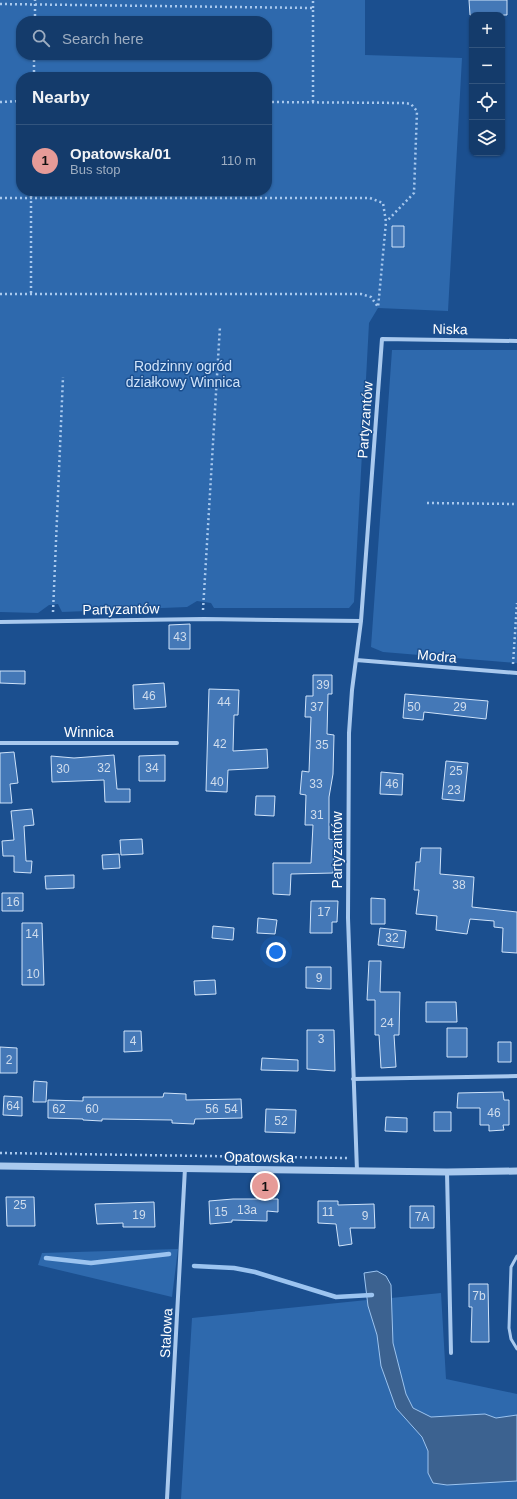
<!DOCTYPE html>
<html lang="en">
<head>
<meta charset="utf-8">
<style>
  :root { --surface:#143b6b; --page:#1d4271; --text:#f1f3f6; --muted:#9dadc1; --line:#33557e; --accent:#e69b98 }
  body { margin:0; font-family:Arial,sans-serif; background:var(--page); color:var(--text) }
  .controls { position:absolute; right:12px; top:12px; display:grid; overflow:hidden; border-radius:8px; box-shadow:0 1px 3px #0004 }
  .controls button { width:36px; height:36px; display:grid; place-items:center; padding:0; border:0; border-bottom:1px solid var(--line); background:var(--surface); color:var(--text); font:20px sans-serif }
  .you { position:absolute; left:276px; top:952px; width:14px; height:14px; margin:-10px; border:3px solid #fff; border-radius:50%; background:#1a73e8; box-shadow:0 0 0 6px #1a73e833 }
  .badge { display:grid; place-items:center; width:26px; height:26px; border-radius:50%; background:var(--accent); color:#111; font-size:13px; font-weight:700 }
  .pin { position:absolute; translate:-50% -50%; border:2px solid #fff; box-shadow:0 1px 4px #0006 }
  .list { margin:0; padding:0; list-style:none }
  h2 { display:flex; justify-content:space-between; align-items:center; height:52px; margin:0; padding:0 16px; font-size:17px }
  h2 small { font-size:13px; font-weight:400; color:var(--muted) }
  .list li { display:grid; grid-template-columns:26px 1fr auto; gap:12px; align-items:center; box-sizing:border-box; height:72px; padding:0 16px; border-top:1px solid var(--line) }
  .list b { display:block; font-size:15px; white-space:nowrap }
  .list p { margin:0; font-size:13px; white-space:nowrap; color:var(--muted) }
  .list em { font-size:13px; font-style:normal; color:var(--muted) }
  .icon { flex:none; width:22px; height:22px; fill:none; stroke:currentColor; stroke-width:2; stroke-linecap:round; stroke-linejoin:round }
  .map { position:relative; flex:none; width:517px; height:1499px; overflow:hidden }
  .search { position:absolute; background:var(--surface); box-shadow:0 1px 3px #0004; left:16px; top:16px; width:256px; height:44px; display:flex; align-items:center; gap:10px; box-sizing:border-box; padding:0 14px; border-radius:16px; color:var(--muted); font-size:15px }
  .panel { position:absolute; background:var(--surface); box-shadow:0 1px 3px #0004; left:16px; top:72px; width:256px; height:124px; border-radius:16px }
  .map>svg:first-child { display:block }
</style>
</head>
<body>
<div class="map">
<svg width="517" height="1499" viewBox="0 0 517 1499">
  <rect width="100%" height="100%" fill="#1b4f8f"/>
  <!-- green -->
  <path fill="#2e69ad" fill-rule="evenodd" d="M0,0H365V55L462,58L448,311L378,308L369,323L354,602L349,608H214L211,603L197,601L187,607L62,612L58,604L49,605L38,613L0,612ZM21,21H267V55H21ZM21,77H267V191H21Z
    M392,350H517V663L383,652L371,647Z
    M178,1249L172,1297L38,1265L42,1253Z
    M377,1271C391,1279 390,1283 391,1298L441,1293L446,1379L517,1394V1415L496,1418L485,1414L431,1417L517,1466V1499H181L192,1318L367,1300L364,1273Z"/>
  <!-- water -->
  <path fill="#3c6290" stroke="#9cc4f0" d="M377,1271L386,1276L391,1285L393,1343L406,1394L413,1408L431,1417L485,1414L496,1418L517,1415V1481L447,1485L433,1483L428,1473V1451L422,1437L396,1408L381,1366L377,1335L368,1306L364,1273Z"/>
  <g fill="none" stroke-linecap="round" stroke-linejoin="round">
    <!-- stream -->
    <path stroke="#9cc4f0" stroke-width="4.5" d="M46,1258L91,1263L169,1254
      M194,1266L234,1268L255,1272L336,1297L372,1295"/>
  </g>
  <!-- building -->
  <path fill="#4478b7" stroke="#cfe3fa" d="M469,0H507V15H470Z
    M392,226H404V247H392Z
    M190,624V649H169V625Z
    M0,671H25V684L0,683Z
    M313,675H332V694H328L327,734L334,735L333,774L329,797V839L335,840L333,873L291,874L290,895L273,894V863H311L313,825H305L306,795L300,794L302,771L309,772L311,717H305L306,696H313Z
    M164,683L166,707L134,709L133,685Z
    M209,689L239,690L238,715H234L233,751L267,749L268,768L228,770L227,792L206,791Z
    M405,694L488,701L486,719L424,712L423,720L403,718Z
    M14,752L18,783L10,784L12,803H0V753Z
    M114,755L117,789H130V802H105L104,780L52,782L51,756L74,758Z
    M165,755V781H139V756Z
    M446,761L468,763L464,801L442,799Z
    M381,772L403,774L402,795L380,794Z
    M256,796H275L274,816L255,815Z
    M32,809L34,825L24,826L26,861H32L31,873L14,872V856H3L2,841L14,840L11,811Z
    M142,839L143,854L121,855L120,840Z
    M421,848H441L440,874L474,877L472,907L517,912V953L502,952L503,928L494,927V921L470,919L467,934L436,930L437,916L416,914L419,890H414L416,862H420Z
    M119,854L120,868L103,869L102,855Z
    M74,875V888L46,889L45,876Z
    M2,893H23V911H2Z
    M371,898L385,899V924H371Z
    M311,901H338L337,922H332V933H310Z
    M258,918L277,920L275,934L257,933Z
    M22,923H42L44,985H22Z
    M213,926L234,928L233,940L212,938Z
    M380,928L406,931L404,948L378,945Z
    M369,961H381L380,992H400L399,1035H394L396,1067L381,1068L379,1035H375V1000H367Z
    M306,967H331V989L306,988Z
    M215,980L216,994L195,995L194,981Z
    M426,1002H456L457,1022H426Z
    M447,1028H467V1057H447Z
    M307,1030H334L335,1071L307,1069Z
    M124,1031H141L142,1051L124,1052Z
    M498,1042H511V1062H498Z
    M0,1047L17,1048V1073H0Z
    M262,1058L298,1060V1071L261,1070Z
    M34,1081L47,1082L46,1102H33Z
    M503,1092L504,1100H509V1125H503L504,1130L489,1131V1125H480V1108H457L458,1093Z
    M164,1093L186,1094V1100L241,1099L242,1118L195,1119L194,1124L172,1123V1120L102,1119V1121L83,1120V1119L48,1118V1100L83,1101V1097H163Z
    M4,1096L22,1097V1116L3,1115Z
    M266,1109L296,1110L295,1133L265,1132Z
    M434,1112H451V1131H434Z
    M386,1117L407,1118V1132L385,1131Z
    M6,1197H34L35,1226H7Z
    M233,1199H278V1212L267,1211V1221L232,1220V1222L210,1224L209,1201Z
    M318,1201H338V1205L374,1204L375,1228H350L352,1244L339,1246L336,1224L318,1223Z
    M154,1202L155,1227H123V1223L97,1224L95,1204Z
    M410,1206H434V1228H410Z
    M469,1284H488L489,1342H471L472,1307H469Z"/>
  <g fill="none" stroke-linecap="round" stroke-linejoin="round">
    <!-- path -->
    <path stroke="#a9c9ee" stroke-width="2.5" stroke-dasharray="2 3" stroke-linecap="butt" d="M0,4L313,8V102
      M313,8V0
      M35,21V0
      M34,77V55
      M0,102L21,101
      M267,102L405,103L411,104L417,111L414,193L387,221
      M0,198H370L383,203L386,222L378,308
      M31,293V191
      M0,294H361L371,297L378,307
      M427,503L517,504
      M203,610L220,326
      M53,612L63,377
      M513,664L517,603
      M0,1153L347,1158"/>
    <!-- service -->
    <path stroke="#a9c9ee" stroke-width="3" d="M517,1256L511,1267L509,1328L511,1339L517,1349"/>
    <!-- minor -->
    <path stroke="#a9c9ee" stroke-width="4" d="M0,622L204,619L361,621
      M356,660L517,673
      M0,743H177
      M353,1079L517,1076
      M357,1171L348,918L349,733L352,690L361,621L382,339L517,341
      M447,1172L451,1353
      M167,1499L185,1168"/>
    <!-- tertiary -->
    <path stroke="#a9c9ee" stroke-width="7" d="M0,1166L447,1172L517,1171"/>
  </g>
  <g text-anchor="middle" stroke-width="3" stroke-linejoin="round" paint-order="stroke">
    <!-- number labels -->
    <g font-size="12" fill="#d0dded">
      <text x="180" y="641">43</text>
      <text x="323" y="689">39</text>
      <text x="149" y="700">46</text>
      <text x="224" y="706">44</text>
      <text x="317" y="711">37</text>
      <text x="414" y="711">50</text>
      <text x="460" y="711">29</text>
      <text x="220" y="748">42</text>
      <text x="322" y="749">35</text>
      <text x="104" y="772">32</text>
      <text x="152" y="772">34</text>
      <text x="63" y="773">30</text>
      <text x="456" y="775">25</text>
      <text x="217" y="786">40</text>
      <text x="316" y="788">33</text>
      <text x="392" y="788">46</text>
      <text x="454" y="794">23</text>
      <text x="317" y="819">31</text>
      <text x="459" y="889">38</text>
      <text x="13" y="906">16</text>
      <text x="324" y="916">17</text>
      <text x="32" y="938">14</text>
      <text x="392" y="942">32</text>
      <text x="33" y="978">10</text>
      <text x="319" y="982">9</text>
      <text x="387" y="1027">24</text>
      <text x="321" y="1043">3</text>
      <text x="133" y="1045">4</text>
      <text x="9" y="1064">2</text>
      <text x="13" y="1110">64</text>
      <text x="59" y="1113">62</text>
      <text x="92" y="1113">60</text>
      <text x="212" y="1113">56</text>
      <text x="231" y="1113">54</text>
      <text x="494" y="1117">46</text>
      <text x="281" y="1125">52</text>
      <text x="20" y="1209">25</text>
      <text x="247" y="1214">13a</text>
      <text x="221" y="1216">15</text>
      <text x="328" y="1216">11</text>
      <text x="139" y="1219">19</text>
      <text x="365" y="1220">9</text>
      <text x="422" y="1221">7A</text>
      <text x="479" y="1300">7b</text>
    </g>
    <!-- street labels -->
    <g font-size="14" fill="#fff" stroke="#1b4f8f">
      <text transform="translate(450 329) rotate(1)" y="5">Niska</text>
      <text transform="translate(365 420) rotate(-86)" y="5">Partyzantów</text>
      <text transform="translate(121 609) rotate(-1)" y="5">Partyzantów</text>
      <text transform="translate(437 656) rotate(5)" y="5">Modra</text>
      <text x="89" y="737">Winnica</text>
      <text transform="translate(337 850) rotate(-90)" y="5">Partyzantów</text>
      <text transform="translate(259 1157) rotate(1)" y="5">Opatowska</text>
      <text transform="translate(166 1333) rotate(-87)" y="5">Stalowa</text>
    </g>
    <!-- park labels -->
    <g font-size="14" fill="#cfe3fa" stroke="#1b4f8f">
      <text x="183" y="371">Rodzinny ogród<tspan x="183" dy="16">działkowy Winnica</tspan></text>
    </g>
  </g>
</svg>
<div class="controls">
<button>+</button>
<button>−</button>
<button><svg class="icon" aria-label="locate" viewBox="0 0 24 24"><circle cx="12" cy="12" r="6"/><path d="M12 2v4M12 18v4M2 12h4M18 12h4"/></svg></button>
<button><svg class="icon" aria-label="layers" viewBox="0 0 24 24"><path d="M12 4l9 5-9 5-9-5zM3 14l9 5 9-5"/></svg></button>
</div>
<div class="you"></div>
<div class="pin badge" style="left:265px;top:1186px">1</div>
<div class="search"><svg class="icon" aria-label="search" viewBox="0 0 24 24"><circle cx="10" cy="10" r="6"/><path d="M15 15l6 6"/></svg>Search here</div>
<section class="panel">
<h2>Nearby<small></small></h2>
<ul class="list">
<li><span class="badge">1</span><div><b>Opatowska/01</b><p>Bus stop</p></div><em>110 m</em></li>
</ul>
</section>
</div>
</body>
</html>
